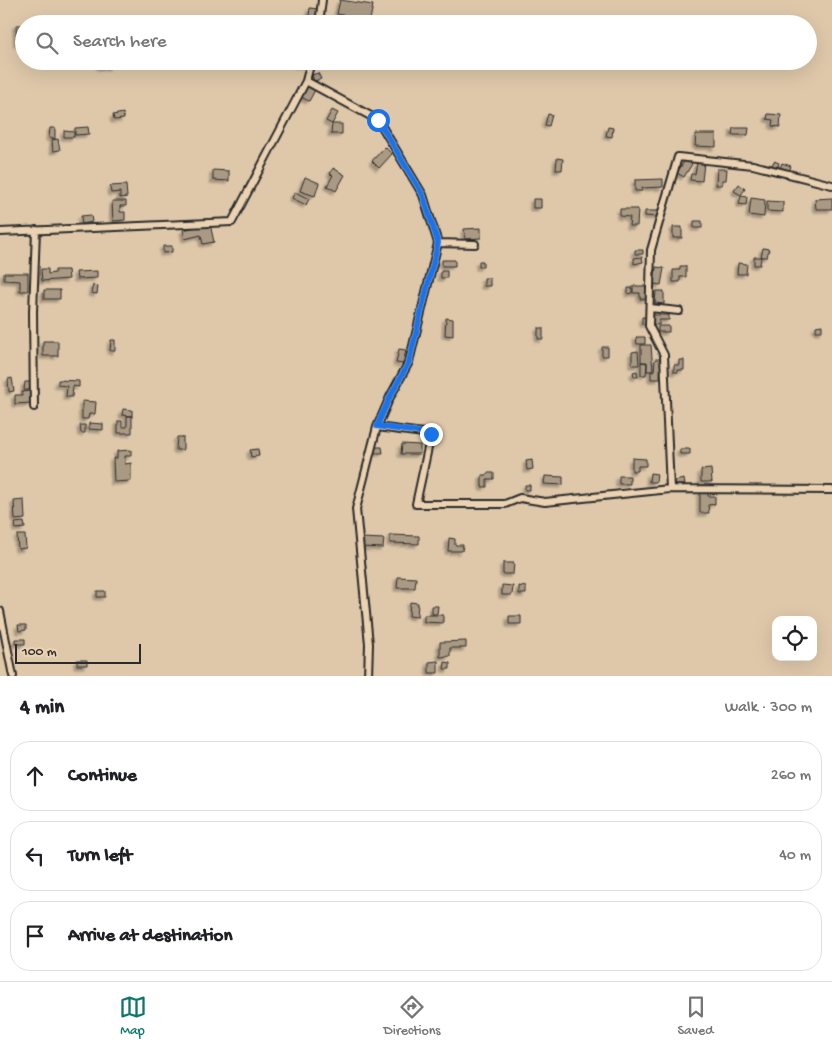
<!DOCTYPE html>
<html lang="en">
<head>
<meta charset="utf-8">
<style>
  :root { --surface:#fff; --page:#f2f2f2; --text:#202124; --muted:#757577; --line:#e0e0e0; --accent:#0f766e }
  body { margin:0; font-family:"Gochi Hand",sans-serif; background:var(--page); color:var(--text) }
  .controls { position:absolute; right:15px; bottom:15px; display:grid; overflow:hidden; border-radius:10px; box-shadow:0 5px 20px #0002 }
  .controls button { width:45px; height:45px; display:grid; place-items:center; padding:0; border:0; border-bottom:1px solid var(--line); background:var(--surface); color:var(--text); font:25px sans-serif }
  .scale { position:absolute; left:15px; bottom:12px; width:126px; box-sizing:border-box; padding-left:5px; border:2px solid #2b2b2b; border-top:0; font-size:14px; line-height:18px; white-space:nowrap; color:#2b2b2b; -webkit-text-stroke:4px #ead2b2; paint-order:stroke }
  .stop { position:absolute; width:15px; height:15px; margin:-11px; border:4px solid #1a73e8; border-radius:50%; background:#fff }
  .stop.end { background:#1a73e8; border-color:#fff; box-shadow:0 1px 5px #0008 }
  .list { margin:0; padding:0; list-style:none }
  h2 { display:flex; justify-content:space-between; align-items:center; height:65px; margin:0; padding:0 20px; font-size:21px }
  h2 small { font-size:16px; font-weight:400; color:var(--muted) }
  .list li { display:grid; grid-template-columns:32px 1fr auto; gap:15px; align-items:center; box-sizing:border-box; height:70px; margin:0 10px 10px; padding:0 10px; border:1px solid var(--line); border-radius:20px }
  .list b { display:block; font-size:19px; white-space:nowrap }
  .list em { font-size:16px; font-style:normal; color:var(--muted) }
  .icon { flex:none; width:28px; height:28px; fill:none; stroke:currentColor; stroke-width:2; stroke-linecap:round; stroke-linejoin:round }
  .map { position:relative; flex:none; width:832px; height:676px; overflow:hidden }
  .search { position:absolute; background:var(--surface); box-shadow:0 5px 20px #0002; left:15px; right:15px; top:15px; height:55px; display:flex; align-items:center; gap:12px; box-sizing:border-box; padding:0 18px; border-radius:28px; color:var(--muted); font-size:19px }
  .sheet { height:305px; background:var(--surface) }
  nav { display:flex; justify-content:space-around; align-items:center; box-sizing:border-box; height:70px; border-top:1px solid var(--line); background:var(--surface); font-size:14px; color:var(--muted) }
  nav a { display:grid; justify-items:center; gap:2px }
  nav .on { color:var(--accent) }
  .map>svg:first-child { display:block }
</style>
</head>
<body>
<div class="map">
<svg width="832" height="676" viewBox="0 0 832 676">
  <defs>
    <filter id="shadow"><feDropShadow dx="-3" dy="3" stdDeviation="1" flood-color="#0004"/></filter>
  </defs>
  <rect width="100%" height="100%" fill="#dfc8aa"/>
  <filter id="ink" filterUnits="userSpaceOnUse"><feTurbulence type="fractalNoise" baseFrequency=".02" numOctaves="2"/><feDisplacementMap in="SourceGraphic" scale="10" xChannelSelector="R" yChannelSelector="G"/><feConvolveMatrix kernelMatrix="1 2 1 2 8 2 1 2 1" color-interpolation-filters="sRGB"/></filter>
  <g filter="url(#ink)">
    <!-- building -->
    <path fill="#aa9a84" stroke="#2b2b2b" filter="url(#shadow)" d="M340,0L373,5L370,20L337,14Z
      M310,8L318,9L317,24H308Z
      M16,25H24V44H17Z
      M100,61H112V67H100Z
      M297,61H306V65H297Z
      M318,73L321,79L314,81L312,75Z
      M307,86L315,90L309,101L301,97Z
      M332,110L338,113L332,124L326,121Z
      M123,113L124,119L114,120L113,115Z
      M548,114L552,115L549,126L545,125Z
      M768,114L781,115L780,127L772,126L773,120L767,119Z
      M332,124H342V134H331Z
      M88,127L89,134L75,135V128Z
      M608,127L613,128L612,137L606,136Z
      M50,128H55V139L49,138Z
      M733,128H749L748,135H732Z
      M64,131L74,132V137H64Z
      M696,134H716V147L695,146Z
      M58,139L60,150L53,151L52,140Z
      M385,147L392,154L379,168L372,161Z
      M557,158L563,159L562,170H556Z
      M685,160L692,164L684,177L677,173Z
      M774,161L779,163L777,170L771,168Z
      M697,163H704L702,181L690,180L691,174H695Z
      M782,163L791,166L789,172L780,168Z
      M333,168L345,175L336,191L327,186L333,175L330,174Z
      M717,169H727L726,180H722V185H716Z
      M213,170L229,171V181L213,180Z
      M305,177L319,183L315,196L300,191Z
      M663,179V187L642,188V191H635V180Z
      M739,184L745,189L741,195L734,191Z
      M126,185L127,197L120,198V192L111,193L110,186Z
      M295,192L309,199L306,205L292,198Z
      M741,196L747,197L746,205L739,204Z
      M751,198L765,200L764,217L749,215Z
      M832,198V209H816L815,199Z
      M533,199H541V208H533Z
      M112,201H126V206H120V212H125V220L113,221Z
      M767,201L783,202V212L767,211Z
      M620,209H638L637,226H629L630,217L620,216Z
      M645,211H659V217L645,216Z
      M91,215L92,222L82,224L81,216Z
      M694,221H702V228H694Z
      M210,224L214,242L203,244L201,235L185,239L183,230Z
      M673,227H682V238H673Z
      M481,228V238L465,239L464,229Z
      M163,246H172V252L163,253Z
      M763,248L769,249L767,257H761Z
      M635,250H643V254H635Z
      M642,257L643,262L634,264V258Z
      M754,257H761L760,265H754Z
      M442,260H455V266H442Z
      M479,261H483V267H479Z
      M738,263L747,264L746,274H737Z
      M680,266H686V277H680V282H673V270H680Z
      M656,267L664,268L661,285L654,284Z
      M41,269H48V274L55,273V270H68L69,279L42,281Z
      M97,271V278L77,279L76,272Z
      M441,271H447V278H441Z
      M4,273H28V291H20V281L4,280Z
      M484,278H490V286H484Z
      M93,285L98,286L97,294L91,293Z
      M633,286H646V299H640V293H633Z
      M628,288H632V293L628,294Z
      M44,290H60V299H44Z
      M656,291H664V304L655,303Z
      M653,315H669V320H659V325L653,324Z
      M642,317H647V324H642Z
      M446,318L453,319V336L445,335Z
      M822,325V331H816V326Z
      M658,326H669V332H658Z
      M538,328H543V339H538Z
      M636,337H645V344H637Z
      M111,340H115V351H110Z
      M43,341H58V356H43Z
      M641,345H651L653,371H647V362H641Z
      M602,347H608V356H602Z
      M399,349L406,350L403,364L396,363Z
      M638,351L639,365H632V352Z
      M655,359H661L660,379H651V371H654Z
      M679,360H684V370H678V372H674V365H679Z
      M641,362L647,363L646,375H641Z
      M637,371L638,377H634L633,372Z
      M12,378L14,391L9,392L8,379Z
      M58,380L79,381V387L73,386L72,397H66L67,386L58,385Z
      M25,382H31V390H24Z
      M30,391L31,403L15,404V395H22V392Z
      M82,401L96,402L95,414H89L88,419H82Z
      M123,409L132,410V416L122,415Z
      M127,416H132V433H118V421H122V427H127Z
      M89,423L103,424V430L89,429Z
      M80,425H85V433H81Z
      M177,437H183V450H176Z
      M402,444L420,445V454H401Z
      M373,447H382L383,453H374Z
      M258,449L259,456L251,457L250,450Z
      M680,449H690V454H680Z
      M131,450V456H125V464L131,463V481L114,482L113,458H117V451Z
      M632,458L646,459V466H638V471H632Z
      M532,460L533,469L527,470L526,461Z
      M711,469L712,482H701V470Z
      M487,473H494V479H487V487H482V475H487Z
      M650,473L657,474L656,482H649Z
      M545,476L563,477V485L544,484Z
      M619,476H630V484H619Z
      M684,479L685,485L676,486L675,481Z
      M525,485H530V490H525Z
      M708,492V496H715V504L708,505L709,513H700V493Z
      M24,500L25,519L15,520L14,501Z
      M24,522L25,528L16,529L15,523Z
      M17,535H25L26,548L18,549Z
      M390,535L419,536V544L390,543Z
      M362,538L384,539L383,548L361,547Z
      M449,538L455,539V545H463L462,551H448Z
      M503,563H514L513,574H503Z
      M398,577L416,578L415,588H397Z
      M502,585L513,586L512,595H502Z
      M519,586L526,587V594H519Z
      M97,591H105V597H97Z
      M410,602L418,603L417,617L409,616Z
      M432,606H438L437,614H432Z
      M424,615H443V623L424,622Z
      M509,616H521V624H509Z
      M18,625H26V630L19,631Z
      M15,639H25V644H15Z
      M466,641V648H450V656L440,657V642Z
      M77,660H87V665H77Z
      M438,661V673H429V662Z
      M445,662L450,663V669H444Z"/>
    <g fill="none" stroke-linecap="round" stroke-linejoin="round">
      <defs>
        <path id="street" d="M319,24L322,0
          M306,81L378,120L423,195L438,243L409,362L390,397L377,427L356,509L369,644L368,676
          M832,185L753,165L678,157L651,250L649,326L664,355L670,489L832,490
          M0,232L232,222L306,81L311,61
          M438,243L475,244
          M650,308L679,311
          M34,407L33,312L36,230
          M377,427L431,434L416,504H505L520,498L545,502L670,489
          M0,611L13,676"/>
      </defs>
      <!-- street casing -->
      <use href="#street" stroke="#2b2b2b" stroke-width="10"/>
      <!-- street -->
      <use href="#street" stroke="#ead2b2" stroke-width="6"/>
    </g>
  </g>
  <g fill="none" stroke-linecap="round" stroke-linejoin="round" filter="url(#ink)">
    <!-- route -->
    <path stroke="#1a73e8" stroke-width="6" d="M378,120L423,195L438,243L409,362L390,397L377,426L431,434"/>
  </g>
</svg>
<div class="controls">
<button><svg class="icon" aria-label="locate" viewBox="0 0 24 24"><circle cx="12" cy="12" r="6"/><path d="M12 2v4M12 18v4M2 12h4M18 12h4"/></svg></button>
</div>
<div class="scale">100 m</div>
<div class="stop" style="left:378px;top:120px"></div>
<div class="stop end" style="left:431px;top:434px"></div>
<div class="search"><svg class="icon" aria-label="search" viewBox="0 0 24 24"><circle cx="10" cy="10" r="6"/><path d="M15 15l6 6"/></svg>Search here</div>
</div>
<section class="sheet">
<h2>4 min<small>Walk · 300 m</small></h2>
<ul class="list">
<li><svg class="icon" aria-label="ahead" viewBox="0 0 24 24"><path d="M12 20V5M6 11l6-6 6 6"/></svg><div><b>Continue</b></div><em>260 m</em></li>
<li><svg class="icon" aria-label="left" viewBox="0 0 24 24"><path d="M17 20v-9H6M10 6l-5 5 5 5"/></svg><div><b>Turn left</b></div><em>40 m</em></li>
<li><svg class="icon" aria-label="arrive" viewBox="0 0 24 24"><path d="M6 21V4h12l-3 4 3 4H6"/></svg><div><b>Arrive at destination</b></div></li>
</ul>
</section>
<nav>
<a class="on"><svg class="icon" aria-label="map" viewBox="0 0 24 24"><path d="M3 6l6-2 6 2 6-2v14l-6 2-6-2-6 2zM9 4v14M15 6v14"/></svg>Map</a>
<a><svg class="icon" aria-label="directions" viewBox="0 0 24 24"><path d="M12 3l9 9-9 9-9-9zM9 14v-3h6M13 9l2 2-2 2"/></svg>Directions</a>
<a><svg class="icon" aria-label="saved" viewBox="0 0 24 24"><path d="M7 4h10v16l-5-4-5 4z"/></svg>Saved</a>
</nav>
</body>
</html>
